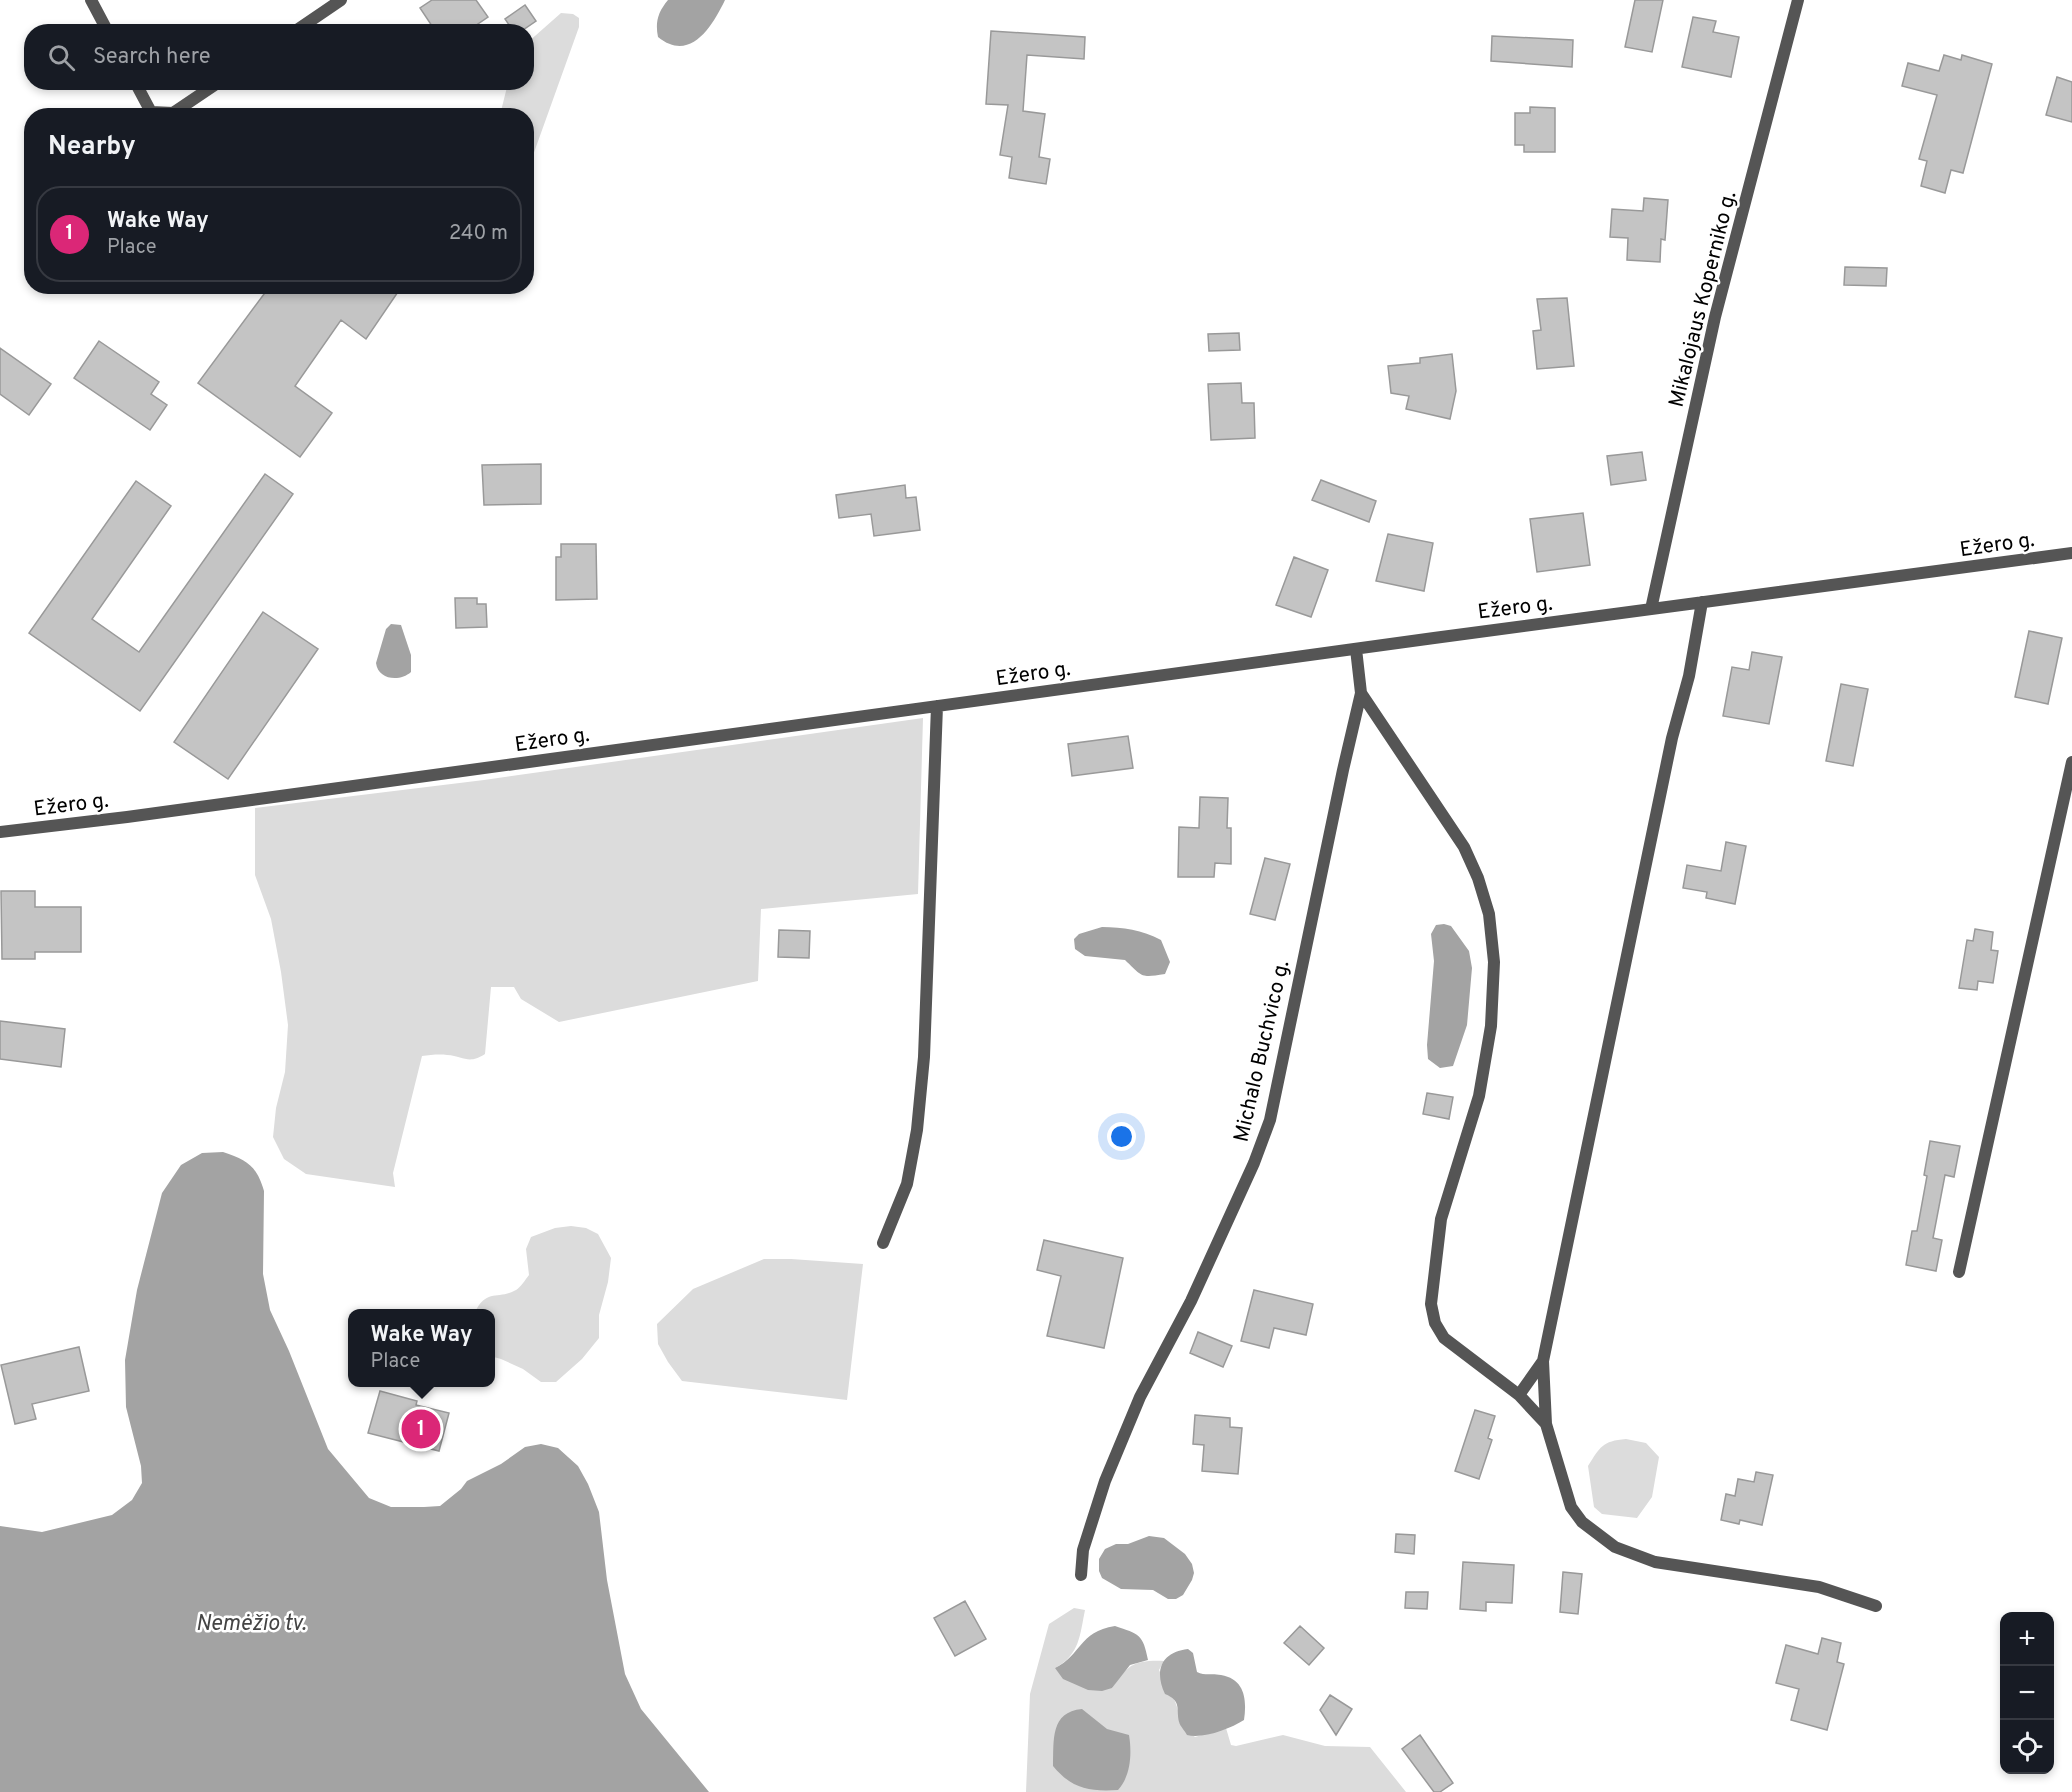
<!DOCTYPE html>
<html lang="en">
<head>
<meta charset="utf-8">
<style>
  :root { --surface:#171b24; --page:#242831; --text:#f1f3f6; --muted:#9ea1a6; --line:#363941; --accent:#db2777 }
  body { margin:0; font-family:Overpass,sans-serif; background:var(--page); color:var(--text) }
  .controls { position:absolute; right:18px; bottom:18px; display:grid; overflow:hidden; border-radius:12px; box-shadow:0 3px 9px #0003 }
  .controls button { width:54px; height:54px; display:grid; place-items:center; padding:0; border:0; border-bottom:2px solid var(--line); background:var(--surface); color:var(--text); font:30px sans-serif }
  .you { position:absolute; left:1122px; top:1137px; width:21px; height:21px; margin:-15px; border:4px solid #fff; border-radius:50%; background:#1a73e8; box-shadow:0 0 0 9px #1a73e833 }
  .badge { display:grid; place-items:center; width:39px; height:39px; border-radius:50%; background:var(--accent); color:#fff; font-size:20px; font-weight:700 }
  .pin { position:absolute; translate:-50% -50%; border:3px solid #fff; box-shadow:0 2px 6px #0006 }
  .popup { position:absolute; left:348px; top:1309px; width:147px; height:78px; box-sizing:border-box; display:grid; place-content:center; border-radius:12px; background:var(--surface); filter:drop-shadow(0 2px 4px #0005); font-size:20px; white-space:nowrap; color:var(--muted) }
  .popup b { font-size:22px; color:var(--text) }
  .popup::after { content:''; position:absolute; left:50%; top:100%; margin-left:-12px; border:12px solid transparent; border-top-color:var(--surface) }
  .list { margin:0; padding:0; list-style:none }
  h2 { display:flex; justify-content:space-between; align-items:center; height:78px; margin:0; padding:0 24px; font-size:26px }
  h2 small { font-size:20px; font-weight:400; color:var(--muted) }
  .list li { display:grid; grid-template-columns:39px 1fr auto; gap:18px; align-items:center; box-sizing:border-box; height:96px; margin:0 12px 12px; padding:0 12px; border:2px solid var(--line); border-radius:24px }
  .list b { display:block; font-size:22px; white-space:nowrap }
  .list p { margin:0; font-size:20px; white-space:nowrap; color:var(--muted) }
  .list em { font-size:20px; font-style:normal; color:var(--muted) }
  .icon { flex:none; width:33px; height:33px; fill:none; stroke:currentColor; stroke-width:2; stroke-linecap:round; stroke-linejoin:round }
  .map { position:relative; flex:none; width:2072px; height:1792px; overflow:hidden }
  .search { position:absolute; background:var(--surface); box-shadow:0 3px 9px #0003; left:24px; top:24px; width:510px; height:66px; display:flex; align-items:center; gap:15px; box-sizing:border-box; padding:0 21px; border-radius:24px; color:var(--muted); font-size:22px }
  .panel { position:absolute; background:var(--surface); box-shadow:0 3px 9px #0003; left:24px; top:108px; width:510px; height:186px; border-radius:24px }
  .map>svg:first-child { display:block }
</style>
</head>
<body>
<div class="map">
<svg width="2072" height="1792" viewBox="0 0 2072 1792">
  <rect width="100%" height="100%" fill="#fff"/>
  <!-- green -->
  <path fill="#dcdcdc" d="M561,13L573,14L579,18V27L527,172L526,116L500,115L508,83L526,82L527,43Z
    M923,718L918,894L761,909L758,981L559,1022L521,999L514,987H491L485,1054C468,1065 464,1056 447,1055C439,1054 430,1055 422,1056L393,1173L395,1187L306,1174L284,1159L273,1137L276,1108L285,1072L288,1025L281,972L271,919L255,875V808L484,780Z
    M571,1226L586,1228L598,1234L611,1258L608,1282L599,1315V1338L582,1359L556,1382H541L523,1369L501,1359L490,1356V1314L475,1313V1312C487,1288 498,1300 516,1290C521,1287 525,1280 529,1275L526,1249L531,1237L555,1228Z
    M764,1259H791L863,1264L847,1400L682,1381L668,1362L658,1344L657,1324L693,1289Z
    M1626,1439L1646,1443L1659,1457L1652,1497L1637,1518L1602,1514L1594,1507L1588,1466C1600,1447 1602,1441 1626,1439Z
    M1074,1608L1085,1610C1080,1634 1080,1655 1055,1668L1112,1688C1128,1664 1135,1660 1164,1661L1159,1670C1166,1686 1181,1705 1179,1722L1195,1737L1226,1728L1231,1745L1236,1746L1283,1735L1325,1746L1370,1747L1406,1792H1026L1030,1694L1049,1624Z"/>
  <!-- water -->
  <path fill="#a3a3a3" d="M668,0H725C712,27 690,63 658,37C655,22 658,12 668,0Z
    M391,624L401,625L411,655V672C400,682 378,680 376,663L386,629Z
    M1444,924L1451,926L1469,951L1472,968L1467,1025L1453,1066L1440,1068L1428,1059L1427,1045L1434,961L1431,934L1436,925Z
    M1102,927C1123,927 1142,930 1161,940L1170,962L1165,974C1140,978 1143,977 1125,960L1085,956L1075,949L1074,939L1079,934Z
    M223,1152C247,1160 257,1166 264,1191L263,1274L270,1310L289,1351L328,1449L369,1498L391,1507H424L440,1506L461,1489L467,1481L501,1464L525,1447L541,1444L558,1448L578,1466L588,1484L599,1512L607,1580L625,1674L641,1709L709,1792H0V1526L42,1532L112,1515L132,1500L142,1483L141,1466L126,1407L125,1360L137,1290L162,1193L181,1165L202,1153Z
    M1149,1536L1164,1538L1185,1554L1192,1564L1194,1573L1192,1580L1183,1595L1176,1599H1168L1153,1590L1121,1589L1102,1578L1099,1571V1559L1105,1549L1116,1544H1128Z
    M1115,1626C1139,1634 1143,1634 1148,1660L1130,1665L1112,1688L1102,1691L1088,1690L1063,1679L1055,1668C1082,1655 1078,1632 1115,1626Z
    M1188,1649L1193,1653L1197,1672C1205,1676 1212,1673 1221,1675C1245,1679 1247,1700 1244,1720C1230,1729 1203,1739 1187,1735C1185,1731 1180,1726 1179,1722C1176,1709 1182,1701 1165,1694C1154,1671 1161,1652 1188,1649Z
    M1082,1709L1107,1729L1129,1735C1132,1753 1131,1776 1118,1790C1089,1792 1071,1788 1053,1766C1054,1740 1050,1712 1082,1709Z"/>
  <!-- building -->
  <path fill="#c4c4c4" stroke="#999" stroke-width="1.5" d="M432,0H476L488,17L466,32H436L420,8Z
    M1635,0H1663L1652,52L1625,47Z
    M525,5L536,21L520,32H514L505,19Z
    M1693,17L1716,21L1713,32L1739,37L1731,77L1682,67Z
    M991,31L1085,37L1084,59L1027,55L1023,111L1045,114L1039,157L1050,159L1046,184L1009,178L1012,157L1000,155L1008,105L986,104Z
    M1492,36L1573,40L1572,67L1491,61Z
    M1944,55L1961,60L1962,55L1992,64L1963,173L1951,170L1945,193L1921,186L1927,161L1919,159L1937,95L1902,86L1908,63L1939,71Z
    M2057,77L2072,82V122L2046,115Z
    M1530,107L1555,108V152H1524V145H1515V113H1530Z
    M1644,198L1668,200L1665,240L1661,239L1660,262L1627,260L1628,238L1610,237L1612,209L1643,211Z
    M1845,267L1887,268L1886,286L1844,285Z
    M270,286H402L366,339L341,320L295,386L332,413L300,457L198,383Z
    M1567,298L1574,366L1537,369L1533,331L1541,330L1537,299Z
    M1239,333L1240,350L1209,351L1208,334Z
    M99,341L159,382L151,394L167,405L150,430L74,378Z
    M0,348L51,384L29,415L0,394Z
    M1452,354L1456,391L1450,419L1406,409L1409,396L1391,393L1388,366L1420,363V358Z
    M1241,383L1242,403H1254L1255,438L1211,440L1208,384Z
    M1642,452L1646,480L1611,485L1607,456Z
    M541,464V504L484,505L482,465Z
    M265,474L293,494L140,711L29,633L136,481L171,506L92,619L139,652Z
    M1321,480L1376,501L1369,522L1312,500Z
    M905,485L906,498L916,497L920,530L874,536L871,514L839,518L836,495Z
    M1583,513L1590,565L1537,572L1530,519Z
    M1388,534L1433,543L1424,591L1376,581Z
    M561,544H596L597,599L556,600V557H561Z
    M1294,557L1328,570L1311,617L1276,605Z
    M455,598H477V604H486L487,627L456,628Z
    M263,612L318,649L228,779L174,742Z
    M2029,631L2062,638L2048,704L2015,697Z
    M1752,652L1782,657L1769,724L1723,716L1732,667L1749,670Z
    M1841,684L1868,689L1853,766L1826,761Z
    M1128,736L1133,768L1072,776L1068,744Z
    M1200,797L1228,798L1227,828H1231V864L1215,863L1214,877H1178L1179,827L1199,828Z
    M1726,842L1746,846L1735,904L1706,898L1707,892L1683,888L1687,865L1721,871Z
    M1265,858L1290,864L1275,920L1250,914Z
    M1,891H35V907H81V952H35V959H2Z
    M1975,929L1993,932L1991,950L1998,951L1993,983L1978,981L1977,990L1959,988L1967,940L1973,941Z
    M779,930L810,931L809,958L778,957Z
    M0,1021L65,1029L61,1067L0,1059Z
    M1427,1093L1453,1097L1449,1119L1423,1114Z
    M1930,1141L1960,1146L1954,1177L1945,1175L1933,1238L1942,1240L1936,1271L1906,1265L1912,1231H1917L1927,1176L1924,1175Z
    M1044,1240L1123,1258L1104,1348L1047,1336L1061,1276L1037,1270Z
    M1254,1290L1313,1304L1306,1335L1274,1328L1269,1348L1241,1341Z
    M1198,1332L1232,1346L1223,1367L1190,1353Z
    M79,1347L89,1391L32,1404L36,1419L15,1424L1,1365Z
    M380,1391L417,1401L416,1405L449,1413L439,1451L368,1433Z
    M1475,1410L1495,1416L1488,1438L1492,1440L1479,1479L1455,1471Z
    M1195,1415L1230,1418V1427L1242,1428L1238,1474L1202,1471L1204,1445L1193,1444Z
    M1756,1472L1773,1475L1762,1525L1740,1520L1739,1524L1721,1520L1726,1494L1735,1496L1738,1479L1754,1482Z
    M1396,1534L1415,1535L1414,1554L1395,1552Z
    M1463,1562L1514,1565L1512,1603L1486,1602V1611L1460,1609Z
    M1563,1572L1582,1574L1578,1614L1560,1612Z
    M1406,1592H1428L1427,1609L1405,1608Z
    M965,1601L986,1639L955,1656L934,1618Z
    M1300,1626L1324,1648L1309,1665L1284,1643Z
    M1822,1638L1841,1643L1837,1662L1844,1664L1827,1730L1791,1720L1799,1689L1776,1683L1786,1645L1818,1654Z
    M1330,1695L1352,1709L1336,1735L1320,1710Z
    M1420,1735L1453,1783L1440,1792H1434L1402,1749Z"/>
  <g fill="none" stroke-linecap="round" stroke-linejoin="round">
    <!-- minor -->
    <path stroke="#555" stroke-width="12" d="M91,0L108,32
      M294,32L341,0
      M135,82L151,112L173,113L219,82
      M1651,609L1715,317L1798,0
      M1361,693L1464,847L1478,878L1489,914L1494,962L1491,1026L1479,1096L1441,1219L1431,1304L1435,1323L1444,1338L1519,1395L1546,1424L1571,1507L1582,1522L1615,1547L1655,1562L1819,1587L1876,1606
      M0,832L127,817L1434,638L2072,553
      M883,1243L907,1184L917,1130L924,1057L937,706
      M1959,1272L2072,762
      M1543,1361L1672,738L1689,676L1702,602
      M1519,1395L1543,1361L1546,1424
      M1081,1575L1083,1550L1105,1481L1140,1397L1191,1301L1254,1163L1270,1120L1343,770L1361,693L1356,649"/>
  </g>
  <g text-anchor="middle" stroke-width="5" stroke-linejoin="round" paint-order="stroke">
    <!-- street labels -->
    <g font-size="21" fill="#000" stroke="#fff">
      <text transform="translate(1702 299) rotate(-76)" y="7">Mikalojaus Koperniko g.</text>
      <text transform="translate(1997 544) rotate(-8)" y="7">Ežero g.</text>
      <text transform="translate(1515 607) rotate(-7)" y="7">Ežero g.</text>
      <text transform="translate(1033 673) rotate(-8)" y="7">Ežero g.</text>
      <text transform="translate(552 739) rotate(-8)" y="7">Ežero g.</text>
      <text transform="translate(71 804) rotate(-7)" y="7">Ežero g.</text>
      <text transform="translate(1261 1051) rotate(-77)" y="7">Michalo Buchvico g.</text>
    </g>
    <!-- water labels -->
    <g font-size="22" font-style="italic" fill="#444" stroke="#fff">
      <text x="251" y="1630">Nemėžio tv.</text>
    </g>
  </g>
</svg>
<div class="controls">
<button>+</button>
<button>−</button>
<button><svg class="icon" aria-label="locate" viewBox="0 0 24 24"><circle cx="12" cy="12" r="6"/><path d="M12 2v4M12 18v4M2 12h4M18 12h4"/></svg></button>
</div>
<div class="you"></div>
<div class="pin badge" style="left:421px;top:1429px">1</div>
<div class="popup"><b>Wake Way</b>Place</div>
<div class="search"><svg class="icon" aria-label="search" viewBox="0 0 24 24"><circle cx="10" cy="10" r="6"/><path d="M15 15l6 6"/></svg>Search here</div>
<section class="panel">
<h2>Nearby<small></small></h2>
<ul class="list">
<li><span class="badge">1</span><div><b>Wake Way</b><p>Place</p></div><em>240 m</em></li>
</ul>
</section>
</div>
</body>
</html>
